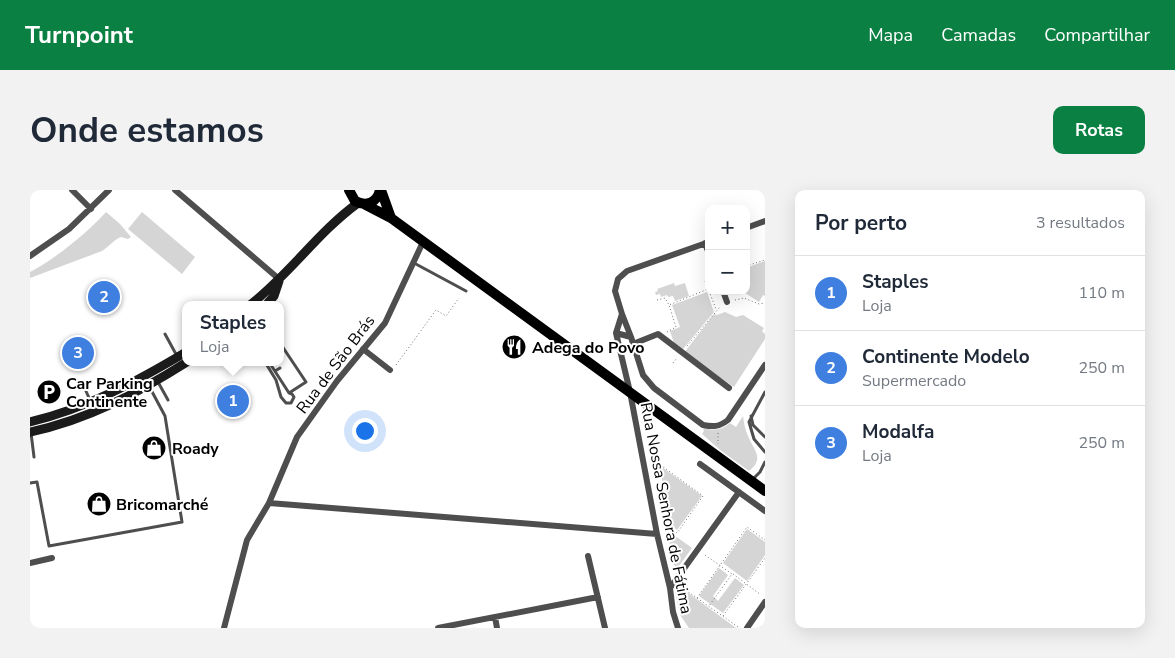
<!DOCTYPE html>
<html lang="pt">
<head>
<meta charset="utf-8">
<style>
  :root { --surface:#fff; --page:#f2f2f3; --text:#1f2937; --muted:#747a83; --line:#e0e1e3; --accent:#0b8043 }
  body { margin:0; font-family:"Nunito Sans",sans-serif; background:var(--page); color:var(--text) }
  .controls { position:absolute; right:15px; top:15px; display:grid; overflow:hidden; border-radius:10px; box-shadow:0 5px 20px #0002 }
  .controls button { width:45px; height:45px; display:grid; place-items:center; padding:0; border:0; border-bottom:1px solid var(--line); background:var(--surface); color:var(--text); font:25px sans-serif }
  .you { position:absolute; left:334px; top:240px; width:18px; height:18px; margin:-12px; border:4px solid #fff; border-radius:50%; background:#1a73e8; box-shadow:0 0 0 8px #1a73e833 }
  .badge { display:grid; place-items:center; width:32px; height:32px; border-radius:50%; background:var(--accent); color:#fff; font-size:16px; font-weight:700 }
  .pin { position:absolute; translate:-50% -50%; border:2px solid #fff; box-shadow:0 1px 5px #0006 }
  .popup { position:absolute; left:152px; top:111px; width:102px; height:65px; box-sizing:border-box; display:grid; place-content:center; border-radius:10px; background:var(--surface); filter:drop-shadow(0 1px 4px #0005); font-size:16px; white-space:nowrap; color:var(--muted) }
  .popup b { font-size:19px; color:var(--text) }
  .popup::after { content:''; position:absolute; left:50%; top:100%; margin-left:-10px; border:10px solid transparent; border-top-color:var(--surface) }
  .list { margin:0; padding:0; list-style:none }
  h2 { display:flex; justify-content:space-between; align-items:center; height:65px; margin:0; padding:0 20px; font-size:21px }
  h2 small { font-size:16px; font-weight:400; color:var(--muted) }
  .list li { display:grid; grid-template-columns:32px 1fr auto; gap:15px; align-items:center; box-sizing:border-box; height:75px; padding:0 20px; border-top:1px solid var(--line) }
  .list b { display:block; font-size:19px; white-space:nowrap }
  .list p { margin:0; font-size:16px; white-space:nowrap; color:var(--muted) }
  .list em { font-size:16px; font-style:normal; color:var(--muted) }
  .map { position:relative; flex:none; width:735px; height:438px; overflow:hidden; border-radius:10px }
  header { display:flex; align-items:center; gap:30px; box-sizing:border-box; height:70px; padding:0 25px; background:var(--accent); color:#fff }
  header strong { font-size:24px }
  nav { display:flex; gap:28px; margin-inline-start:auto; font-size:18px }
  .intro { display:flex; align-items:center; justify-content:space-between; box-sizing:border-box; height:120px; padding:0 30px }
  h1 { margin:0; font-size:35px }
  .button { padding:12px 22px; border-radius:10px; background:var(--accent); color:#fff; font-size:18px; font-weight:700 }
  main { display:flex; gap:30px; padding:0 30px }
  aside { flex:1; background:var(--surface); border-radius:10px; box-shadow:0 5px 20px #0002 }
  .map>svg:first-child { display:block }
</style>
</head>
<body>
<header>
<strong>Turnpoint</strong>
<nav><a>Mapa</a><a>Camadas</a><a>Compartilhar</a></nav>
</header>
<div class="intro"><h1>Onde estamos</h1><a class="button">Rotas</a></div>
<main>
<div class="map">
<svg width="735" height="438" viewBox="0 0 735 438">
  <rect width="100%" height="100%" fill="#fff"/>
  <!-- green -->
  <path fill="#d5d5d5" d="M76,22L90,34L101,47L98,49L91,47C83,50 79,57 72,61L0,88V82C25,69 57,43 76,22Z
    M112,22L165,67L152,84L98,39Z
    M735,71V106L733,105L729,112L712,101H716V78Z
    M644,93L645,96L655,93L659,106L645,111L643,106L638,107L637,105L631,107L630,104L626,105L625,102L628,101L627,99Z
    M677,102L684,122L653,159L644,153L640,141L650,137L642,115Z
    M695,122L706,127L713,125L734,138L732,141L735,144V149L704,197L654,163L684,124L687,125Z
    M713,226C714,233 715,240 718,246C724,261 735,268 719,281L690,260L672,244L674,241L673,240L674,238C684,241 692,240 700,233L706,237Z
    M629,275L672,306L647,340L641,335Z
    M717,339L735,352V365L717,391L693,373Z
    M637,340L662,358L649,376L646,377L644,375Z
    M689,378L698,385L683,406L688,411L705,388L714,395L693,423L669,406Z
    M649,396L706,438H659L650,425L645,401Z"/>
  <g fill="none" stroke-linecap="round" stroke-linejoin="round">
    <!-- path -->
    <path stroke="#707070" stroke-width="1" stroke-dasharray="1 2.5" stroke-linecap="butt" d="M716,76L735,70
      M675,91L678,98
      M679,101L686,119
      M627,110L635,108L639,115L678,99
      M705,110L714,108L729,114L735,113
      M637,142L646,137L639,115
      M657,156L690,117
      M643,173L647,168
      M366,175L406,120L416,126L429,108
      M688,243V254
      M625,271L673,306L647,343L639,337
      M675,365L702,384L679,416
      M703,384L731,405
      M650,396L708,437H710
      M667,408L717,337L735,350
      M693,426L735,368"/>
    <!-- lane -->
    <path stroke="#4e4e4e" stroke-width="3" d="M384,73L436,101
      M135,144L147,166
      M250,153L276,192L259,203
      M235,172L246,190L251,207L256,213H261L264,207L262,204L259,203L239,172
      M245,181L250,178
      M128,192L138,210
      M55,199L60,210
      M735,202L719,232L724,249L735,262
      M721,226L723,235L735,247
      M1,243L4,267
      M723,289L730,282L735,272
      M0,293L7,292L19,356L152,332L135,226L119,196"/>
    <!-- street -->
    <path stroke="#4e4e4e" stroke-width="6" d="M42,0L61,19
      M145,0L249,89
      M716,38L735,31
      M675,53L679,64
      M0,66L39,39L79,0
      M693,101L697,112
      M592,124L601,147
      M586,143L601,147L613,185L624,198L673,235C683,237 689,237 698,230L735,175
      M603,154L628,144L699,198
      M333,159L360,180
      M670,274L735,321
      M239,313L627,344
      M558,366L575,438
      M0,373L22,368
      M640,398L709,302
      M465,427L467,438
      M194,438L217,350L239,313L267,247L307,191L355,133L393,52
      M408,438L568,407
      M648,438L643,422L640,398L627,344L600,202L586,143L592,124L585,101L588,89L597,81L679,52
      M717,438L735,412"/>
    <!-- secondary -->
    <path stroke="#1b1b1b" stroke-width="9" d="M220,115C260,84 288,42 328,13
      M236,115L244,106L249,91
      M0,232C57,218 106,192 156,162
      M0,242C57,230 108,203 157,172"/>
    <!-- primary -->
    <path stroke="#000" stroke-width="10" d="M319,0L325,11C336,17 347,13 350,0
      M351,0L361,28
      M334,14L361,28L735,301"/>
  </g>
  <!-- icons -->
  <defs>
    <symbol id="restaurant-disc" viewBox="-11 -11 22 22"><circle r="9.5" fill="#000" stroke="#fff"/><path d="M-5-6h1v4h1v-4h1v4h1v-4h1v5L-1.5 .5V6h-2V.5L-5-1ZM5-6V6H3V1.5H1.5Q1.5-4 5-6Z" fill="#fff"/></symbol>
    <symbol id="parking-disc" viewBox="-11 -11 22 22"><circle r="9.5" fill="#000" stroke="#fff"/><path d="M-3.5-5.5H1a3.5 3.5 0 0 1 0 7H-1V5.5H-3.5ZM-1-3.4V-.6H.8a1.4 1.4 0 0 0 0-2.8Z" fill="#fff"/></symbol>
    <symbol id="shop-disc" viewBox="-11 -11 22 22"><circle r="9.5" fill="#000" stroke="#fff"/><path d="M-5-2.5h2.3a2.7 3.5 0 0 1 5.4 0H5L5.5 6h-11ZM-1.5-2.5h3a1.5 2.3 0 0 0-3 0Z" fill="#fff"/></symbol>
  </defs>
  <g fill-rule="evenodd">
    <use href="#restaurant-disc" x="470" y="143" width="28" height="28"/>
    <use href="#parking-disc" x="5" y="188" width="28" height="28"/>
    <use href="#shop-disc" x="110" y="244" width="28" height="28"/>
    <use href="#shop-disc" x="55" y="300" width="28" height="28"/>
  </g>
  <g text-anchor="middle" stroke-width="4" stroke-linejoin="round" paint-order="stroke">
    <!-- poi labels -->
    <g font-size="16" font-weight="bold" fill="#000" stroke="#fff" text-anchor="start">
      <text x="502" y="163">Adega do Povo</text>
      <text x="36" y="199">Car Parking<tspan x="36" dy="18">Continente</tspan></text>
      <text x="142" y="264">Roady</text>
      <text x="86" y="320">Bricomarché</text>
    </g>
    <!-- street labels -->
    <g font-size="16" fill="#000" stroke="#fff">
      <text transform="translate(305 174) rotate(-53)" y="6">Rua de São Brás</text>
      <text transform="translate(637 318) rotate(79)" y="6">Rua Nossa Senhora de Fátima</text>
    </g>
  </g>
</svg>
<div class="controls">
<button>+</button>
<button>−</button>
</div>
<div class="you"></div>
<div class="pin badge" style="left:203px;top:211px;background:#3f7fe0">1</div>
<div class="popup"><b>Staples</b>Loja</div>
<div class="pin badge" style="left:74px;top:107px;background:#3f7fe0">2</div>
<div class="pin badge" style="left:48px;top:163px;background:#3f7fe0">3</div>
</div>
<aside>
<h2>Por perto<small>3 resultados</small></h2>
<ul class="list">
<li><span class="badge" style="background:#3f7fe0">1</span><div><b>Staples</b><p>Loja</p></div><em>110 m</em></li>
<li><span class="badge" style="background:#3f7fe0">2</span><div><b>Continente Modelo</b><p>Supermercado</p></div><em>250 m</em></li>
<li><span class="badge" style="background:#3f7fe0">3</span><div><b>Modalfa</b><p>Loja</p></div><em>250 m</em></li>
</ul>
</aside>
</main>
</body>
</html>
